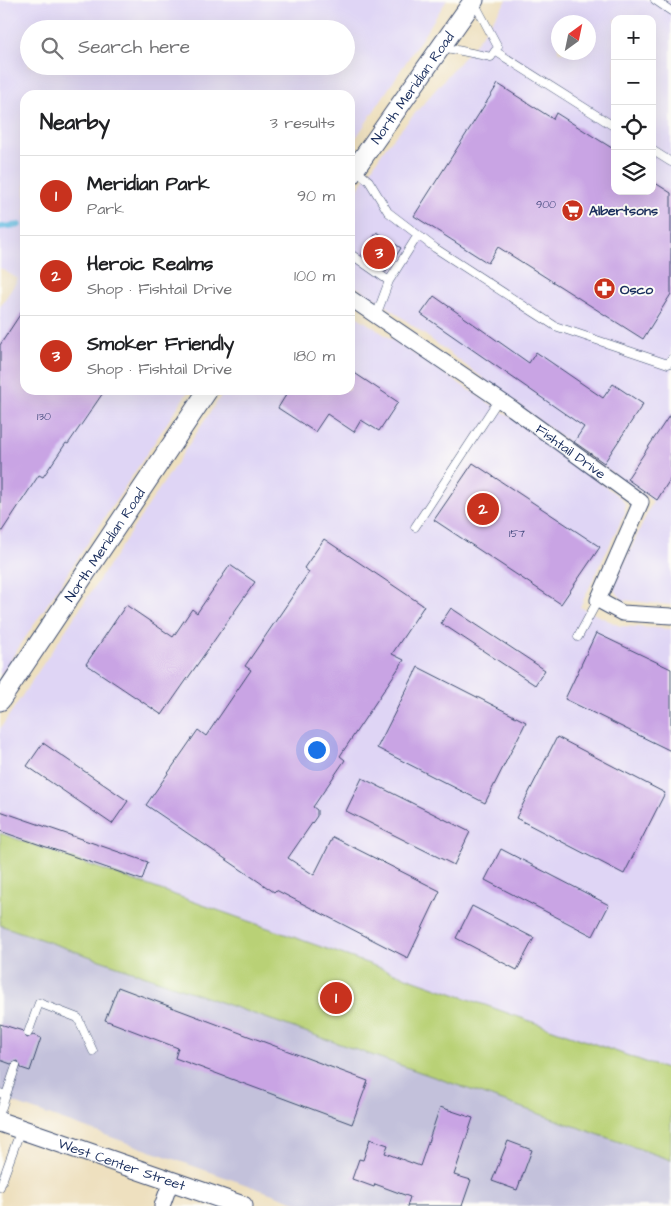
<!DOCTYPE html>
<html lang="en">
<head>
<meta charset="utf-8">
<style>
  :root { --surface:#fff; --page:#f2f2f2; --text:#202124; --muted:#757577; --line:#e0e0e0; --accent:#c8321e }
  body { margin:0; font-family:"Architects Daughter",sans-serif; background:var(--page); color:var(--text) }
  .controls { position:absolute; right:15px; top:15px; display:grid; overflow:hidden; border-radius:10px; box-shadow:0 5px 20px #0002 }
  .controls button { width:45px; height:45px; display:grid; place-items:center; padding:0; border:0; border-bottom:1px solid var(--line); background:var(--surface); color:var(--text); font:25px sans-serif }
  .compass { position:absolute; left:551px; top:15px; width:45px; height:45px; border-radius:50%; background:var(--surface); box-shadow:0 5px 20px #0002; rotate:33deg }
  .you { position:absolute; left:316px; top:749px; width:18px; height:18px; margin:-12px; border:4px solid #fff; border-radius:50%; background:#1a73e8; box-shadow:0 0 0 8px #1a73e833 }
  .badge { display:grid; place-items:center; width:32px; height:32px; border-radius:50%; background:var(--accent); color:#fff; font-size:16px; font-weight:700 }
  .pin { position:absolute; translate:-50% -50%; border:2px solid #fff; box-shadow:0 1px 5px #0006 }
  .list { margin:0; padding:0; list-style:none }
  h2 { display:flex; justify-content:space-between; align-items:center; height:65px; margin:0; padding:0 20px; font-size:21px }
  h2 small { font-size:16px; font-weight:400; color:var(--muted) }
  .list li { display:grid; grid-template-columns:32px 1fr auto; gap:15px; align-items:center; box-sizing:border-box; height:80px; padding:0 20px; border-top:1px solid var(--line) }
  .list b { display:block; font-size:19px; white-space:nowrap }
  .list p { margin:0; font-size:16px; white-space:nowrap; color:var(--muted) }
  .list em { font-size:16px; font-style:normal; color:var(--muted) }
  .icon { flex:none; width:28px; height:28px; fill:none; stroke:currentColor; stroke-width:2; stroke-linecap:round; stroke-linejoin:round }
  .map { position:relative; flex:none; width:671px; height:1206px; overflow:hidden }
  .search { position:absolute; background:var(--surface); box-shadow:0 5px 20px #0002; left:20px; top:20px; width:335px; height:55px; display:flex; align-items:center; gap:12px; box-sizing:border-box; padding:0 18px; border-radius:28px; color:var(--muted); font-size:19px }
  .panel { position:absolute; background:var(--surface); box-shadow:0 5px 20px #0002; left:20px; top:90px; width:335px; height:305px; border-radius:15px }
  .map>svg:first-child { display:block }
</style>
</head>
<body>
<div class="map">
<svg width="671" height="1206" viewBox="0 0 671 1206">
  <rect width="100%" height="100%" fill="#fdfcf7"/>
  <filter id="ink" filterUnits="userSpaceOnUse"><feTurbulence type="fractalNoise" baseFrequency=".02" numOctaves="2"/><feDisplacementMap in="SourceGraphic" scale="10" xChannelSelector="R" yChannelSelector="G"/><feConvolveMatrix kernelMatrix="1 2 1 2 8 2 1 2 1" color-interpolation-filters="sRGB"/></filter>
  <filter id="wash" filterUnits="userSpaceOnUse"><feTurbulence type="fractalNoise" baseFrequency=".0096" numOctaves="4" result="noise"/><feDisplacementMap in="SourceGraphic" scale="20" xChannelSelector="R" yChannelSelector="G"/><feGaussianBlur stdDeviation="1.12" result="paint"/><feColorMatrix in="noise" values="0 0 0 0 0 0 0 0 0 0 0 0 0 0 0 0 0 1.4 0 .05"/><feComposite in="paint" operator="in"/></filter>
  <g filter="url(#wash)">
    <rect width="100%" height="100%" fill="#eee0bf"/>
    <!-- built -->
    <path fill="#dfd5f5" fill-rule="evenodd" d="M0,0H447L350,147V95H25V390H189L0,676V307L18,279L0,268ZM29,29H346V66H29Z
      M507,0H671V605L623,600L614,590L616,581L653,501L568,442L385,305L350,283V201L385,148L475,44ZM615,19H652V191H615ZM558,22H588V52H558Z
      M350,312L509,416L621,498L625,504V513L580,607L620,626L671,629V1071L0,833V729L225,390H350Z"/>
    <!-- industrial -->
    <path fill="#c3c1db" d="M0,925L671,1160V1206H307L0,1098Z"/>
    <!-- green -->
    <path fill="#b9d176" stroke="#6a806a" d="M0,833L671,1071V1160L0,925Z"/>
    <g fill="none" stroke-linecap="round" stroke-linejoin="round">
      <!-- stream -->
      <path stroke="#66bde3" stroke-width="5.5" d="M0,227L19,225"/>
    </g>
    <g id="blocks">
      <!-- building -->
      <path fill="#c9a4e4" d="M498,84L553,119L556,113L615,150V191H652V181L671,193V294L643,339L498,247L488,263L414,216Z
        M377,232L401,248L386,272L362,255Z
        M434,296L529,363L536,352L603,398L613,384L643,404L604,463L574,442L584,427L421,314Z
        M25,307V390H105L68,444L66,443L43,477L39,475L0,534V345Z
        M350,370L398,402L379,431L361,420L354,432L327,414L315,432L278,408L289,390H350Z
        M671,413V478L657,500L627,479Z
        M473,463L600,547L561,604L434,520Z
        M324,539L424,606L392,654L404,660L340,756L345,760L313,807L317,810V816L288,858L314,875L333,837L440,891L408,958L276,890L274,892L146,805L198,730L206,736L251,670L245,666L309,572L304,568Z
        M230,565L255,582L162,715L86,664L126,605L173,637L192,609L197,613Z
        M451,608L545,670L535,685L441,623Z
        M596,633L671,669V751L565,699Z
        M418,667L526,722L485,803L377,748Z
        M557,737L665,793L624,874L516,818Z
        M43,743L128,801L112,824L27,766Z
        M362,778L470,832L454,865L346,811Z
        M0,811L148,862L142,880L0,831Z
        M501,849L609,905L593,936L485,880Z
        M472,906L534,938L517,970L456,938Z
        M118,987L368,1081L352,1124L175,1058L178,1048L105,1020Z
        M0,1024L23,1031L27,1038L33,1035L41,1038L30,1071L21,1068L18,1061L11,1064L0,1060Z
        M440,1107L473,1118L454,1175L471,1180L462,1206H407L410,1197L375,1184L374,1187L352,1179L359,1159L363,1160L370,1139L388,1145L385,1153L420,1166Z
        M508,1141L532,1150L517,1190L492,1181Z"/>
    </g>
  </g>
  <g filter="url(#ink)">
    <use href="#blocks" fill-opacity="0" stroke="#3b4a6d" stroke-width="1"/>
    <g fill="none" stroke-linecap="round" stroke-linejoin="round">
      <defs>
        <path id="service" d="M655,0L671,11
          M474,2L498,47
          M442,47L491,57L495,51L615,127
          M652,150L671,162
          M355,169L369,181L388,212L435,248L555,326L668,364L671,359
          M352,255L389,281
          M376,316L389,281L418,235
          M415,527L499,399
          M578,637L598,600
          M28,1033L39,1003L78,1018L93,1051
          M0,1093L6,1095L16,1066
          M0,1113L6,1095
          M0,1187L21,1129"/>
        <g id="minor">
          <path id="s1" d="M350,298L513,409L641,502L598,600L622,613L671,616"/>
          <path d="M162,1206L171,1181"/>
        </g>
        <g id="tertiary">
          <path id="s2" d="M350,176L474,0"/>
          <path id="s3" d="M0,701L208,390"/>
          <path id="s4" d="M0,1122L243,1206"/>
        </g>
      </defs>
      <!-- service casing -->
      <use href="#service" stroke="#3b4a6d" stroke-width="9"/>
      <!-- minor casing -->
      <use href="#minor" stroke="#3b4a6d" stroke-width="17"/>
      <!-- tertiary casing -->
      <use href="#tertiary" stroke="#3b4a6d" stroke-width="21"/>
      <!-- service -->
      <use href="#service" stroke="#fff" stroke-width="8"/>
      <!-- minor -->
      <use href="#minor" stroke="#fff" stroke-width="15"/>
      <!-- tertiary -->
      <use href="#tertiary" stroke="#fff" stroke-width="19"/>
    </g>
  </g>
  <!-- icons -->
  <defs>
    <symbol id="supermarket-disc" viewBox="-11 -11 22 22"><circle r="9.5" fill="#c8321e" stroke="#fdfcf7"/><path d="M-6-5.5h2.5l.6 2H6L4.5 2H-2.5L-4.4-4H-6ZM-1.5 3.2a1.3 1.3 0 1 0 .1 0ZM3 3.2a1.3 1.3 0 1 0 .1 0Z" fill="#fff"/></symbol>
    <symbol id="pharmacy-disc" viewBox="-11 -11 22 22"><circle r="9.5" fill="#c8321e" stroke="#fdfcf7"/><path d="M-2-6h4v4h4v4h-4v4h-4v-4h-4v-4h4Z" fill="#fff"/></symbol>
  </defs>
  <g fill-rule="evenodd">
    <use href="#supermarket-disc" x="560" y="198" width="25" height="25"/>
    <use href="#pharmacy-disc" x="592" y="276" width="25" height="25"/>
  </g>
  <g text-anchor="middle" stroke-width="4" stroke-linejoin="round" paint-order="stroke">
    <!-- number labels -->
    <g font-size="11" fill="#464c80">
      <text x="546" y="208">900</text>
      <text x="44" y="420">130</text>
      <text x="517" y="537">157</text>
    </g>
    <!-- street labels -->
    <g font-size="14" fill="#1b2f5e" stroke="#fdfcf7">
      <text dy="5" stroke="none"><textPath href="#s2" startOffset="108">North Meridian Road</textPath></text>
      <text dy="5" stroke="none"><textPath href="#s1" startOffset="269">Fishtail Drive</textPath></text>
      <text dy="5" stroke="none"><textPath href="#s3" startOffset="188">North Meridian Road</textPath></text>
      <text dy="5" stroke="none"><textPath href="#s4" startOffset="129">West Center Street</textPath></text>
    </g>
    <!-- poi labels -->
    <g font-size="14" font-weight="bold" fill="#1b2f5e" stroke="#fdfcf7" text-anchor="start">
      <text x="589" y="215">Albertsons</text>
      <text x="620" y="294">Osco</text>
    </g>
  </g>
</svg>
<div class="controls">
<button>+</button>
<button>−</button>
<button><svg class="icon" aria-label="locate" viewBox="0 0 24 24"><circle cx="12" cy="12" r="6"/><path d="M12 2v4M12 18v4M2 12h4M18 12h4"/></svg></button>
<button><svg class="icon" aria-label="layers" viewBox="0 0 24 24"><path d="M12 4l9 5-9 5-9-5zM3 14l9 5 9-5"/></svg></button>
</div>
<svg class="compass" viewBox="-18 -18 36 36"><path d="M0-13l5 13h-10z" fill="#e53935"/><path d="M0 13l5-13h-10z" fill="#757577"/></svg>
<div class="you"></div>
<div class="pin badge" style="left:336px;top:998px">1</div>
<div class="pin badge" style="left:483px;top:509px">2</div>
<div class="pin badge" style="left:379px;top:253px">3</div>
<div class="search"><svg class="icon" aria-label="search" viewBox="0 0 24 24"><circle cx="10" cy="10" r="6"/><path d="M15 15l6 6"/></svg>Search here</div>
<section class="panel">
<h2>Nearby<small>3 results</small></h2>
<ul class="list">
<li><span class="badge">1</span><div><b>Meridian Park</b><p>Park</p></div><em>90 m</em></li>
<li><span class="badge">2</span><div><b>Heroic Realms</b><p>Shop · Fishtail Drive</p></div><em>100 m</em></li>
<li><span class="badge">3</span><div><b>Smoker Friendly</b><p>Shop · Fishtail Drive</p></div><em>180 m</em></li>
</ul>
</section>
</div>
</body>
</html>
